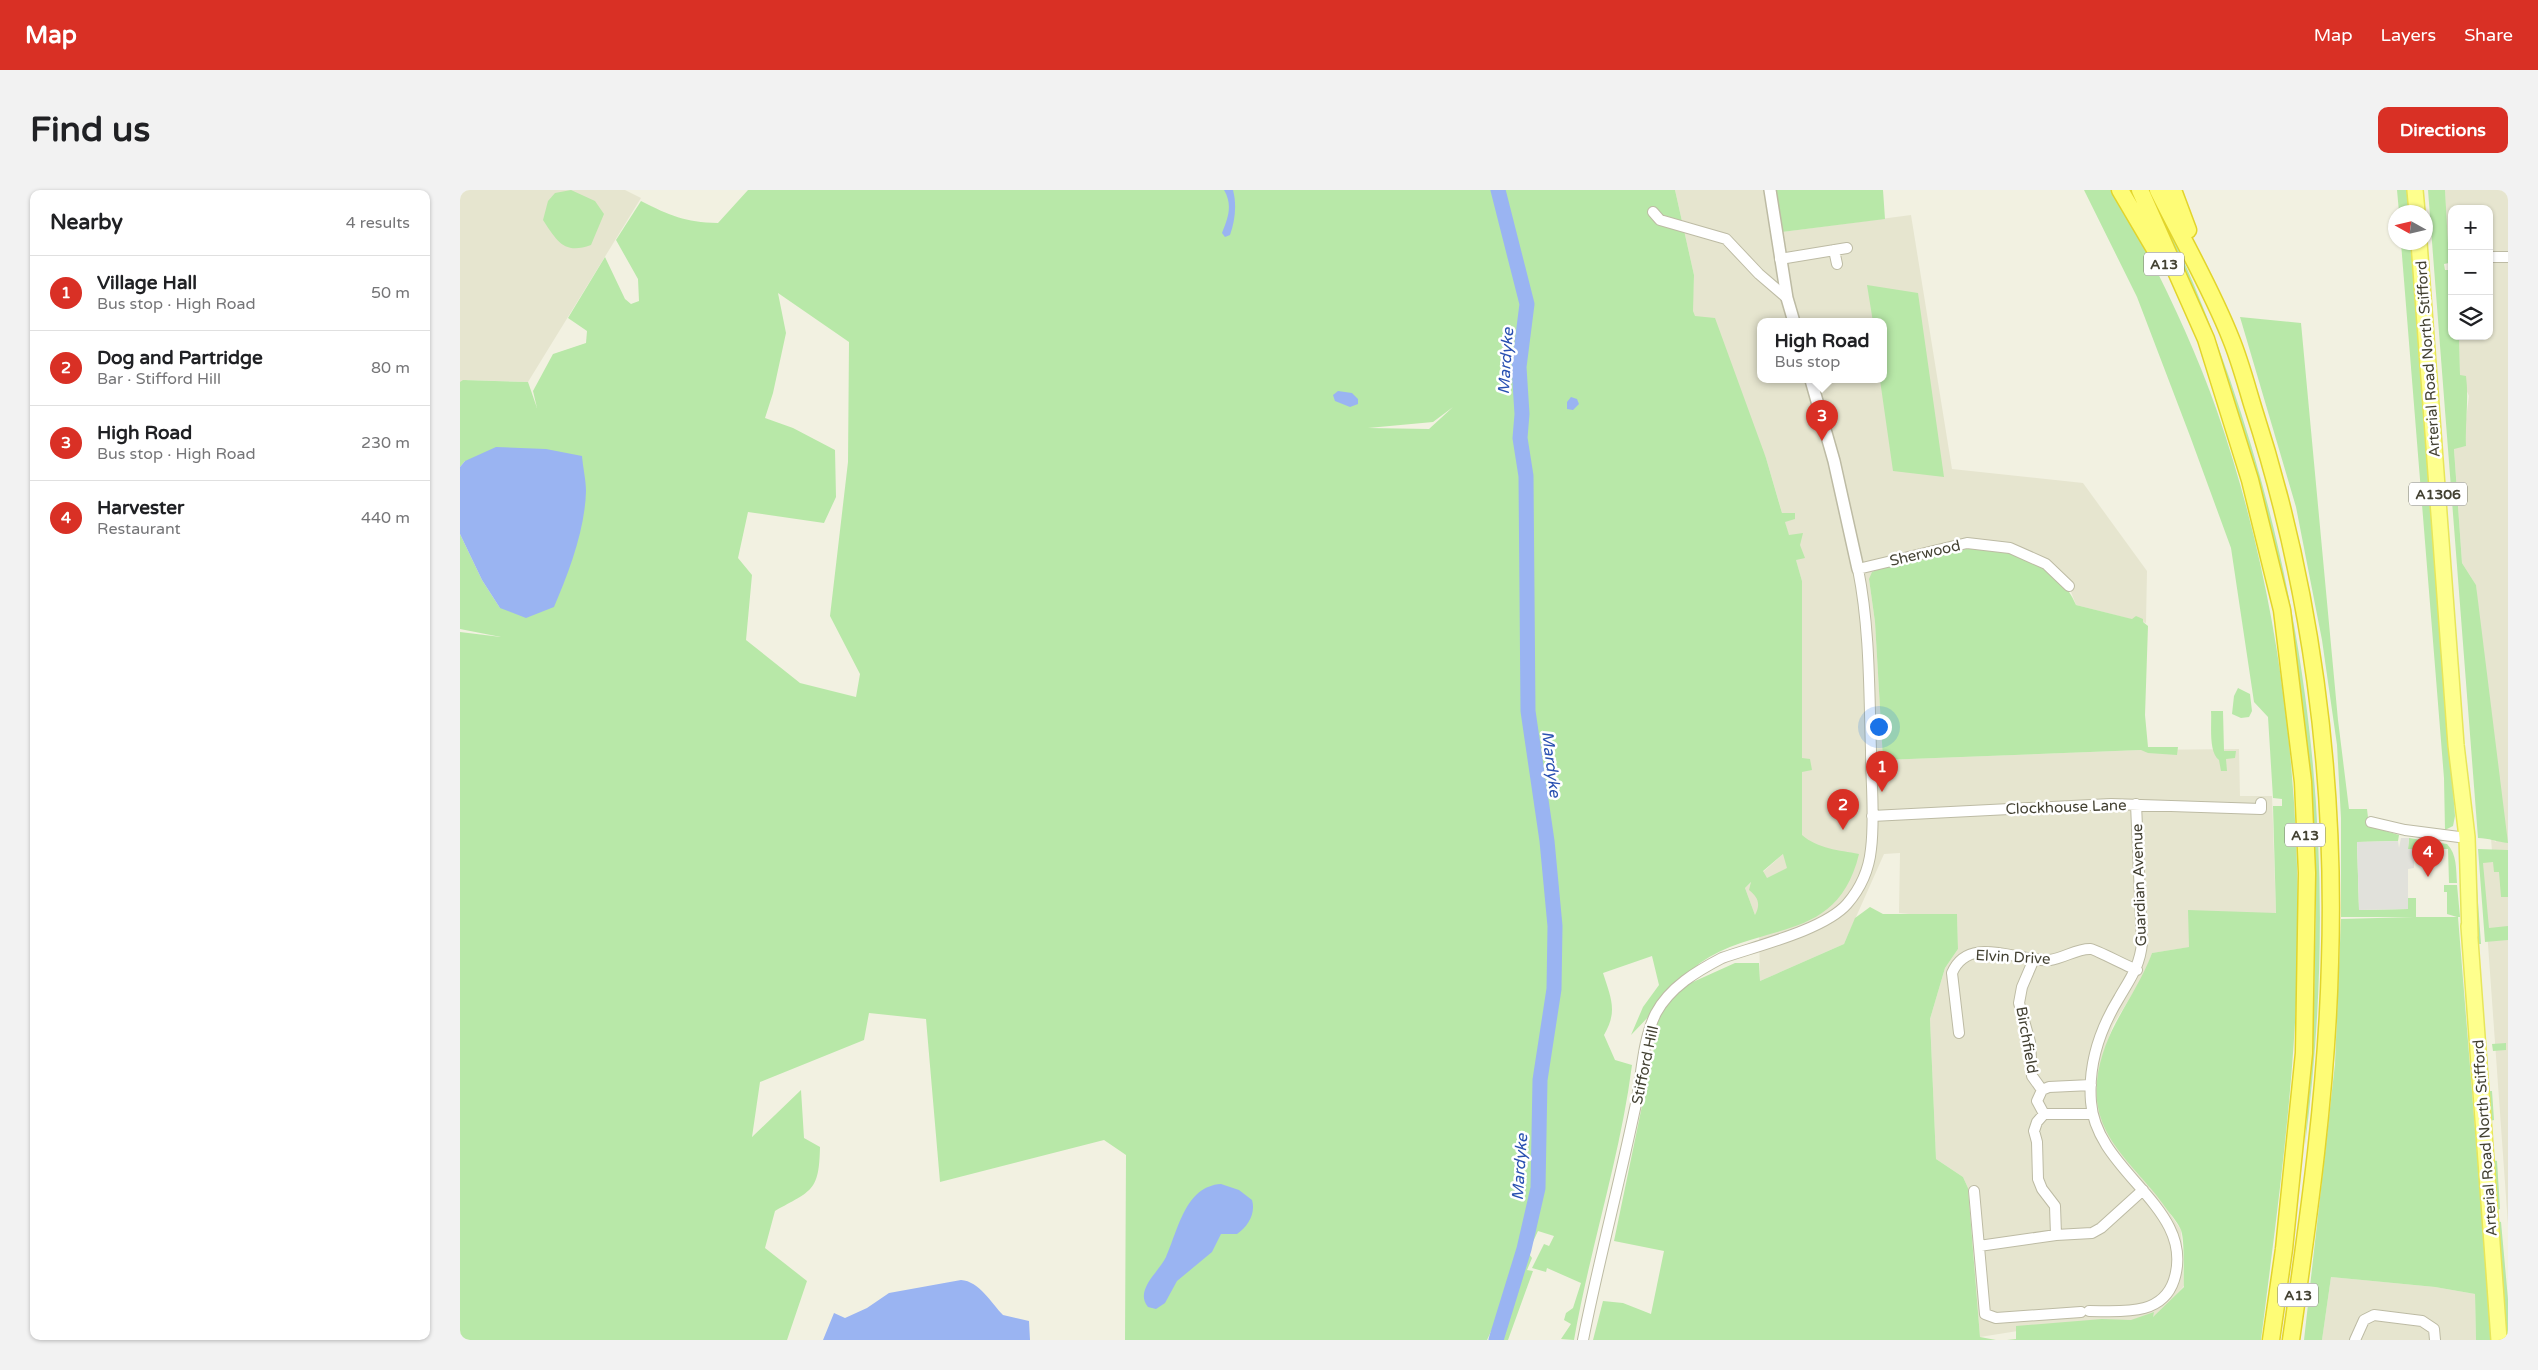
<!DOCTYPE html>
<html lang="en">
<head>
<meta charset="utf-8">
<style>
  :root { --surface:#fff; --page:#f2f2f2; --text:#202124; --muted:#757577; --line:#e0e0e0; --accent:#d93025 }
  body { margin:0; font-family:"Varela Round",sans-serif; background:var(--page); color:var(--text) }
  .controls { position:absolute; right:15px; top:15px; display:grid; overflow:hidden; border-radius:10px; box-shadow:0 1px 4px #0004 }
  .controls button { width:45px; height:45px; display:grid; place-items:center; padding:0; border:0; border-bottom:1px solid var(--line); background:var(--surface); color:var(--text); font:25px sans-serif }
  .compass { position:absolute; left:1928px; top:15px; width:45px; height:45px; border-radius:50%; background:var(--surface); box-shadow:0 1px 4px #0004; rotate:278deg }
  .you { position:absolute; left:1418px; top:536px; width:18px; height:18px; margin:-12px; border:4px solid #fff; border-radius:50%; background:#1a73e8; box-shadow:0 0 0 8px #1a73e833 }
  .badge { display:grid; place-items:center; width:32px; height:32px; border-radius:50%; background:var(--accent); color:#fff; font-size:16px; font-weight:700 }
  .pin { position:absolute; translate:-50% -41px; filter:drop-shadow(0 1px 2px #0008) }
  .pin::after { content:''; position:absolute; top:26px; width:18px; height:15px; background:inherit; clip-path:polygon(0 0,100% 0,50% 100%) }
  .popup { position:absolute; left:1297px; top:128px; width:130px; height:65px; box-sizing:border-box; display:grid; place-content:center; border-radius:10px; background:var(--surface); filter:drop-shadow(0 1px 4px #0005); font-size:16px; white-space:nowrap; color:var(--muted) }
  .popup b { font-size:19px; color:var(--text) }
  .popup::after { content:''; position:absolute; left:50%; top:100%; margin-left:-10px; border:10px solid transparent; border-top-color:var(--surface) }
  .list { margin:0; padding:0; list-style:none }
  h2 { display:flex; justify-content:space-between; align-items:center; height:65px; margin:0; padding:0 20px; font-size:21px }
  h2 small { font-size:16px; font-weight:400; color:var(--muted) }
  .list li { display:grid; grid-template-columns:32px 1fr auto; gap:15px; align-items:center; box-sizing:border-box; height:75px; padding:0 20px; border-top:1px solid var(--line) }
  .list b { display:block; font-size:19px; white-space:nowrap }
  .list p { margin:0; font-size:16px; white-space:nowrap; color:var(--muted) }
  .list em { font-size:16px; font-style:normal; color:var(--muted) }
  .icon { flex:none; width:28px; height:28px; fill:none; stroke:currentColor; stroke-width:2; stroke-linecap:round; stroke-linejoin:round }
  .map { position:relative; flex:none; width:2048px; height:1150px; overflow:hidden; border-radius:10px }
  header { display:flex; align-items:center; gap:30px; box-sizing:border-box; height:70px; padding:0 25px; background:var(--accent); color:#fff }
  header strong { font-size:24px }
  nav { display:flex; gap:28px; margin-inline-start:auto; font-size:18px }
  .intro { display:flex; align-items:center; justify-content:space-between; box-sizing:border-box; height:120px; padding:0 30px }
  h1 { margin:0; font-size:35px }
  .button { padding:12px 22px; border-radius:10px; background:var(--accent); color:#fff; font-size:18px; font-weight:700 }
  main { display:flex; gap:30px; padding:0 30px }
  aside { flex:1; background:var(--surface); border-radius:10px; box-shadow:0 1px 4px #0004 }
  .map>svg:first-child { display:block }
</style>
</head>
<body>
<header>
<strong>Map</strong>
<nav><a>Map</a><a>Layers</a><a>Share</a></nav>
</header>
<div class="intro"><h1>Find us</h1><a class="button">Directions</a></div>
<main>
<aside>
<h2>Nearby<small>4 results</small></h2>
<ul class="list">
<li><span class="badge">1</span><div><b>Village Hall</b><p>Bus stop · High Road</p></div><em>50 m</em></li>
<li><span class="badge">2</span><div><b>Dog and Partridge</b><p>Bar · Stifford Hill</p></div><em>80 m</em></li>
<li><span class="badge">3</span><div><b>High Road</b><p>Bus stop · High Road</p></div><em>230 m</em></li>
<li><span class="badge">4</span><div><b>Harvester</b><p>Restaurant</p></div><em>440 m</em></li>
</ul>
</aside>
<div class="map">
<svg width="2048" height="1150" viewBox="0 0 2048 1150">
  <rect width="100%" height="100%" fill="#f2f1e1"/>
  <!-- residential -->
  <path fill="#e6e5cf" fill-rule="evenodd" d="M0,0H165L181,8L68,192L8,190L0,196Z
    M1215,0H1315L1322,42L1451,25L1492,279L1623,293L1687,381L1686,433L1616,415L1610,399L1409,389L1415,432L1423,570L1682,560L1779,559L1780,606H1812L1816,724L1730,757L1692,763L1684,785L1653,835L1642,868L1637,892L1640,921L1721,1040L1724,1096L1697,1126L1681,1133L1564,1140L1520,1147L1508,998L1503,987L1476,969L1470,829L1485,778L1498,759L1497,725L1469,726L1439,723L1440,663L1424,664L1384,754L1300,791L1299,736L1285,698L1342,647V391L1306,268L1232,125L1234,85ZM1301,132H1423V190H1301Z
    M1985,0H2048V1035L2022,670L2032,661L2031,649L2036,652L2016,395L2002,373L1994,258L2006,256L2005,237L2009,206L2000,185L1999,146H2029V19H1992V56L1988,54Z
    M1871,1087L1975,1097L2015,1104L2016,1150H1862Z"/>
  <!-- green -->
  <path fill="#b8e8a8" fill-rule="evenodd" d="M111,0L135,11L144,24L131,55C104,65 97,51 83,30L88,11L95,3Z
    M288,0H1215L1234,85L1233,121L1235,126L1255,128L1306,268L1322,323H1335V329L1325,332L1329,345L1343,343L1340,355L1345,368L1336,370L1342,391V568L1350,569L1352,580L1342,582V645C1358,659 1379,660 1399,664C1377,755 1302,730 1240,773C1232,779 1225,788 1218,795C1203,812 1187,828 1171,845L1183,817L1199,795L1192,766L1143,783C1151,808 1158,821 1144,845L1155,870L1172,875C1160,968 1130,1058 1114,1150L1101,1149L1111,1134L1104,1130L1106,1123L1113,1118L1121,1093L1087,1078L1086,1082L1072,1078L1084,1054L1089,1056L1094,1046L1078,1041L1027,1150H665L666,965L644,950L480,992L466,829L409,823L404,850L300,892L292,947L341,900L344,948L360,957C359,1002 352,1000 315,1021L305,1058L347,1091L327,1150H0V442L41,447L0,439V344L22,390L40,418L5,271L0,277V192L3,190L68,192L77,218L73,201L93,164L126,153L127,141L108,128L145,67L165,109L171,114L179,111L178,89L156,50L181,11C211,26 224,32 258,33ZM318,103L389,152L388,272L370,426L400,484L396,507L340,493L286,450L292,385L278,368L288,322L364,333L376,307L375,260L333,238L305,228L313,203L326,143ZM993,217L969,239L908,238L973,232ZM1323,664L1327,678L1307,688L1303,681ZM1291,692L1289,700C1298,707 1301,714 1295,725L1285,698Z
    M1315,0H1423L1425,29L1322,42Z
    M1624,0H1654C1693,71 1730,144 1757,221C1820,402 1843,598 1837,789C1833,910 1816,1030 1801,1150H1547L1556,1149V1136L1642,1129L1671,1130L1694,1122L1693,1127L1724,1097C1723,1083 1725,1051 1721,1040C1718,1033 1712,1026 1708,1021C1680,978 1631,950 1637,891C1643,838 1675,809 1692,763L1729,757L1728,720L1816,723L1813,616H1822V609L1813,608L1808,527L1794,512L1771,358L1730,246L1677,107Z
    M1685,0H1691C1838,300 1888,624 1845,955L1854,809L1856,708L1850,584L1838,485L1813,354Z
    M1937,0H1950L1952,22H1939Z
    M1968,0H1985L1988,53L1992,56L1989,73L1984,74L1985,80H1992V146H1999L2000,185L2006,186C2009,209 2005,232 2006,256L1994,259L2002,373L2016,395L2048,653C2037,652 2029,648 2018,648Z
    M1941,53H1954L1995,626L1993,636L1985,640L1984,588Z
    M1407,95L1458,103L1484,287L1433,281L1420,190H1423V132H1413Z
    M1780,127L1841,133L1878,530L1889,619H1907L1909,636L1939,645L1938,651L1897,652L1899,720L1948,719V708H1956V727H1997L1987,724V702H1984V695H1997L2000,727H1998L2032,1150H2016L2015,1104L1975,1097L1871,1087L1862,1150H1844L1875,874L1881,729L1954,727H1881V628L1877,555L1862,450L1836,317Z
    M1521,357C1559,364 1600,376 1616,415L1672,429L1676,426L1683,429V432L1688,436L1685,525L1688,557H1718L1717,565L1688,563L1681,560L1423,570L1415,432L1409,389L1412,382L1422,378L1492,361Z
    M1778,498L1790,504L1792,521L1789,527L1781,528L1772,524L1774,506Z
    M1751,521H1763L1764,561H1776L1775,568L1766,569L1767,581H1761L1759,570C1748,562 1752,534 1751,521Z
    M1949,648L1987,654C1997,664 1996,679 1997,693H1989L1988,659H1948Z
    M2014,656L2021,754H2017Z
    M2018,659L2048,660V707H2041L2039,682H2034L2033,672L2023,673L2029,738L2048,736V750L2025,752Z
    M1410,717L1423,724H1497L1498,759L1485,778L1470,829L1476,969L1503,987L1508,998L1520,1147L1536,1150H1133L1143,1111L1163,1113L1191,1124L1204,1061L1154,1051L1194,858V839L1204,817L1224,796L1275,773H1299L1300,791L1384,754L1395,728Z
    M2046,853V860L2033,861L2032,854Z
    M2028,901H2032L2034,930L2030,931Z
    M2033,970L2037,971L2040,1019L2037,1020Z
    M2037,1031L2041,1032L2048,1109V1150L2038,1089Z
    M1069,1064L1072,1068L1067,1080L1073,1081L1048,1150H1038L1058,1087Z"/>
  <!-- parking -->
  <path fill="#e1e1db" d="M1941,648H1949L1948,659H1954V678L1948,679V719L1899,720L1897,652L1938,651L1939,658Z"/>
  <!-- water -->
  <path fill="#9ab4f2" d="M764,0H773C777,15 775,31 770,45L765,47L762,43C768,28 773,15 764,0Z
    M878,201L892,203L898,209V214L890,217L875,211L873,205Z
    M1111,207L1117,209L1119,214L1113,220L1107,219V212Z
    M36,257L86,259L122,266C123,278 126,290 126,301C125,340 109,382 94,417L66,428L40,418L22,390L0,344V277L5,271Z
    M761,994L779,1000L792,1010C796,1023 788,1037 777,1044H761L752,1062L717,1091L705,1113L696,1119L688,1117C674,1100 699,1082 706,1067C718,1041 725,996 761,994Z
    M501,1090C519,1091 532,1114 543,1125L569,1131L570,1150H363L374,1123L385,1128L407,1118L429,1103Z"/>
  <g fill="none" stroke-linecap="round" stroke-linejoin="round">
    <!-- river -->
    <path stroke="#9ab4f2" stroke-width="15" d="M1036,1150L1064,1059L1078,998L1080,890L1094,799L1095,736L1087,651L1068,521L1066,286L1060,248L1062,224L1059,177L1067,114L1038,0"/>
    <defs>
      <path id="minor" d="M1193,22L1200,30L1266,49L1299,84L1327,108
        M1374,60L1377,74
        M2029,67H2048
        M1320,69L1387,58
        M1412,626L1651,614L1801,619V613
        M1911,632L1945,640L1999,647
        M1574,769L1562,797L1559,813L1570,852L1572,886L1582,900L1577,911L1584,924L1577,932L1574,941L1577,952L1578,989L1582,999L1595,1016L1596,1045
        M1499,843L1492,783C1509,743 1559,773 1590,770C1604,768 1618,758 1631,759C1634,759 1669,777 1677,780
        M1582,900L1589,897L1631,895
        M1584,924H1632
        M1514,1001L1525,1124L1536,1128L1621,1122
        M1519,1056L1596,1045L1632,1043L1641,1038L1683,1000
        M1629,1121C1660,1121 1702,1127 1714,1090C1737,1018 1636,983 1631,912C1628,875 1640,839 1659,808C1670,789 1680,776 1682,753L1676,614
        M1123,1150C1138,1074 1158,999 1174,923C1182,891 1181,853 1196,823C1210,797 1237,781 1262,768C1296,756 1364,740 1387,714C1400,699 1409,679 1411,659C1415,627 1411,593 1411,561C1409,500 1410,439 1398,379L1507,353L1550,358L1586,374L1609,396
        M1895,1150L1904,1130L1914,1125L1962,1131L1974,1139L1975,1150"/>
      <path id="tertiary" d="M1310,0L1327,108L1334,132
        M1351,190L1374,271L1398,379"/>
      <path id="primary" d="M1955,0L1957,22
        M1959,52L1996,555L2007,647L2010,746
        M2009,736L2039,1150"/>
      <path id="trunk" d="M1660,0L1703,73
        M1680,0L1746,149L1790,290L1822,420L1843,592L1847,683L1844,863L1824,1059L1811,1150
        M1698,0C1722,49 1751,98 1771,149C1780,171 1786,194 1793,217C1851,395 1876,585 1870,772C1867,899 1849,1025 1831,1150
        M1713,0L1728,40"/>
    </defs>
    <!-- minor casing -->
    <use href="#minor" stroke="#bdbba4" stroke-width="12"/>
    <!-- tertiary casing -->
    <use href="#tertiary" stroke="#bdbba4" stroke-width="14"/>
    <!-- primary casing -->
    <use href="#primary" stroke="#e7e65a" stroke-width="18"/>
    <!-- trunk casing -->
    <use href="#trunk" stroke="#e2d42b" stroke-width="19"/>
    <!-- minor -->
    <use href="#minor" stroke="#fff" stroke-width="10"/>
    <!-- tertiary -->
    <use href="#tertiary" stroke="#fff" stroke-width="11"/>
    <!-- primary -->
    <use href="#primary" stroke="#feff8d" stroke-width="15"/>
    <!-- trunk -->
    <use href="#trunk" stroke="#fefc76" stroke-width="16"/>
  </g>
  <g text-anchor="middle" stroke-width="5" stroke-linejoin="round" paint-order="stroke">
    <!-- shield labels -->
    <g fill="#fff" stroke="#7b7a70" stroke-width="1">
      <rect x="1684" y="62.5" width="40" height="23" rx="4"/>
      <rect x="1949" y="292.5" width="58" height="23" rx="4"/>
      <rect x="1825" y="633.5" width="40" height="23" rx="4"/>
      <rect x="1818" y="1093.5" width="40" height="23" rx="4"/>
    </g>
    <g font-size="14" font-weight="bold" fill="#434132">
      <text x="1704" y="79">A13</text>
      <text x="1978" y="309">A1306</text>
      <text x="1845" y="650">A13</text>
      <text x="1838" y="1110">A13</text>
    </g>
    <!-- street labels -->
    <g font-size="15" fill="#434132" stroke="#fff">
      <text transform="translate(1968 169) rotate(-94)" y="5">Arterial Road North Stifford</text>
      <text transform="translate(1465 363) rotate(-13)" y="5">Sherwood</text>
      <text transform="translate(1606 617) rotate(-2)" y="5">Clockhouse Lane</text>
      <text transform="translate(1679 695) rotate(-92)" y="5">Guardian Avenue</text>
      <text transform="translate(1553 767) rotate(3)" y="5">Elvin Drive</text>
      <text transform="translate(1567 850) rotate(80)" y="5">Birchfield</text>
      <text transform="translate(1185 875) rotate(-78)" y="5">Stifford Hill</text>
      <text transform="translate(2025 948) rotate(-94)" y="5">Arterial Road North Stifford</text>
    </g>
    <!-- water labels -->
    <g font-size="16" font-style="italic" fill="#2950b1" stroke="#fff">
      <text transform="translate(1045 171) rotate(-86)" y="6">Mardyke</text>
      <text transform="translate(1092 574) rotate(83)" y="6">Mardyke</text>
      <text transform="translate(1059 977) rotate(-86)" y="6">Mardyke</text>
    </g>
  </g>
</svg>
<div class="controls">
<button>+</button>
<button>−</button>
<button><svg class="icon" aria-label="layers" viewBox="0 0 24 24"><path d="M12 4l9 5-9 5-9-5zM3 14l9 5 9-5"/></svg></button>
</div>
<svg class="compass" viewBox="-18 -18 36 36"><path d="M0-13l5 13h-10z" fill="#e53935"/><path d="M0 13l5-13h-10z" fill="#757577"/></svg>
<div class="you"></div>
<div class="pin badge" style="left:1422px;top:602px">1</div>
<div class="pin badge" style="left:1383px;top:640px">2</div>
<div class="pin badge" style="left:1362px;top:251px">3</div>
<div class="popup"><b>High Road</b>Bus stop</div>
<div class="pin badge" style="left:1968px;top:687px">4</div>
</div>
</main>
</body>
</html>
